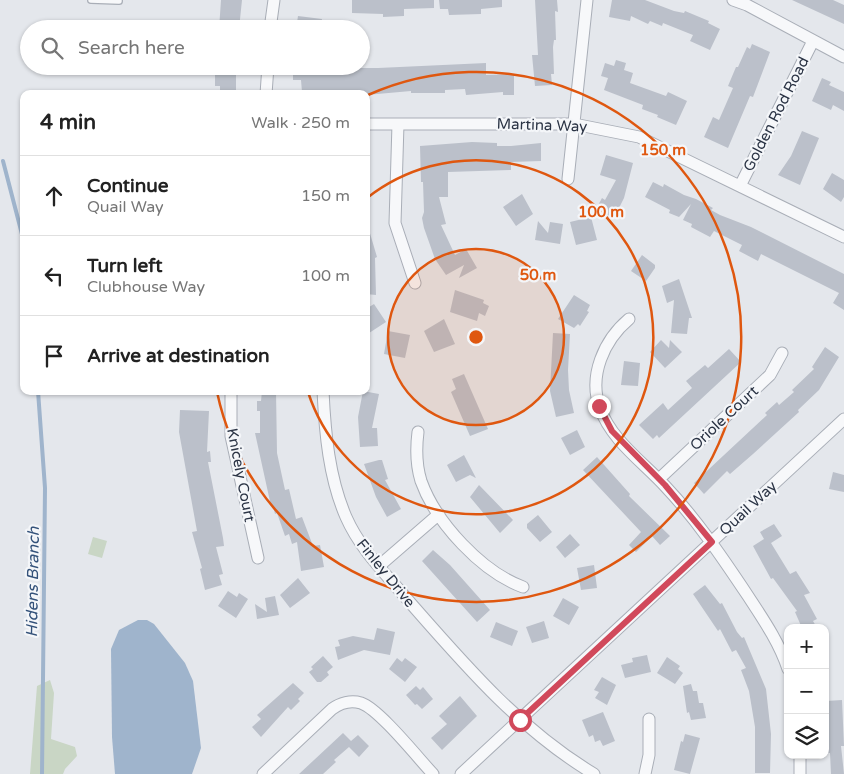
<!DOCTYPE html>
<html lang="en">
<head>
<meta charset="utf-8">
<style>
  :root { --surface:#fff; --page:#f2f2f2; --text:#222; --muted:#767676; --line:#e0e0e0 }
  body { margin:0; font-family:"Varela Round",sans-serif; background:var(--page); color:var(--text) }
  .controls { position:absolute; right:15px; bottom:15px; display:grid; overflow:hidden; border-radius:10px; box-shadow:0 1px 4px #0004 }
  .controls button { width:45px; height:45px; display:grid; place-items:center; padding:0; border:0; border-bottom:1px solid var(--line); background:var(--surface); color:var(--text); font:25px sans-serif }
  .stop { position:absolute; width:15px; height:15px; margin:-11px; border:4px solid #d1495b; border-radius:50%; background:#fff }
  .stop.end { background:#d1495b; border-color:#fff; box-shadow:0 1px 5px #0008 }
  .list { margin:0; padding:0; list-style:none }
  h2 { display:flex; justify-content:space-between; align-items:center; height:65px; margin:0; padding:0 20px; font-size:21px }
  h2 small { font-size:16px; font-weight:400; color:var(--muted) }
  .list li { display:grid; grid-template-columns:32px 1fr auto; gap:15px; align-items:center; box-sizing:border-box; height:80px; padding:0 20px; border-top:1px solid var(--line) }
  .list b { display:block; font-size:19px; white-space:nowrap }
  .list p { margin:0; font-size:16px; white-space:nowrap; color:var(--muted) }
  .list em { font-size:16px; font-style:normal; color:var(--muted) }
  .icon { flex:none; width:28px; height:28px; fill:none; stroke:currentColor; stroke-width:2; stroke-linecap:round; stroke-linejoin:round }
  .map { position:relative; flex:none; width:844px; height:774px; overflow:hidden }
  .search { position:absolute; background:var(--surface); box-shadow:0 1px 4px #0004; left:20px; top:20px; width:350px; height:55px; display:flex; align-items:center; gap:12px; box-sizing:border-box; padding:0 18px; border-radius:28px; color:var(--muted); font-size:19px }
  .panel { position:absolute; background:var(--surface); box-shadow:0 1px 4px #0004; left:20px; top:90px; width:350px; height:305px; border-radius:10px }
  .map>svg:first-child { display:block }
</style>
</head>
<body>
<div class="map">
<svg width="844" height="774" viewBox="0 0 844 774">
  <rect width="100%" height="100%" fill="#e4e7ec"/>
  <!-- green -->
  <path fill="#c9d6c5" d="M93,537L107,541L102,558L88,554Z
    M50,680L54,693L51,739L75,747L77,756L65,769L63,774H30L37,686Z"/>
  <!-- water -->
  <path fill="#9fb4cc" d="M138,620H147L154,624L185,663L193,681L201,748L192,774H115L112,737L111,649L119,630Z"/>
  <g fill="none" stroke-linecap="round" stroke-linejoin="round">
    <!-- stream -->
    <path stroke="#9fb4cc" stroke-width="4" d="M3,161L24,242
      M38,391L45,488L42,774"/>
  </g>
  <!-- building -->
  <path fill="#bbc0ca" d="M221,0H242L239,29H219Z
    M352,0H434V8L404,9V16L383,17V14L352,13Z
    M439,0H502V7L481,9V14L449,15L448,9H440Z
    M535,0H557L558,12L555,11L556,40H554L553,47L554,74H551L552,85L535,86L532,55H538Z
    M612,0H645L674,11L684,13L685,11L709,21L708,23L720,29L710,50L690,41L693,35L663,23L662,26L650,21L648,24L631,16L630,21L609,17Z
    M792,0H833L844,5V24Z
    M298,16L322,19L320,29H296Z
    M752,44L770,52L753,97L750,96L728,148L704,137L713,117L719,120L733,88L728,86L736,67H738L747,47L750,49Z
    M616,60L626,63L624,70L633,73L630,83L666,96L668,92L687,101L676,125L657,117L658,115L642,109L643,105L604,90L608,78L601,76L605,63L614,66Z
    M486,63V75L514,74V95H503V92L466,95L465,89L445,90V93H411V91L366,95L358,94V92L316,94L302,92L301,80H293V68H378Z
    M215,66H236V94H220V86H215Z
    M822,78L831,82L829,85L844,92V111L833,105L831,110L812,101Z
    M802,131L819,138L800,185L778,175L791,156Z
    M472,142L497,143V146H511L541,143V161L511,162V170L448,172V197H439L446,224L441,225L455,255L466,249L477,268L459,278L464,265L446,275L435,259L424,228L422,218L424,212L423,182H421L420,146Z
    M606,155L633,163L624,198L614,218L596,209L602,198L605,200L616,180L600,175Z
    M832,173L844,180V197L841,202L823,189Z
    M653,182L663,187L664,184L684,195L696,199L713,208L711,210L720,215L751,227L844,274V310L833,303L839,293L761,254L758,261L739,251L742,245L714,231L710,237L691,227L692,224L683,220L691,204L679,217L669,213L670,210L645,197Z
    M522,194L533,214L516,226L503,207Z
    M591,217L597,240L576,245L570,222Z
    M538,221L548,233L550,222L563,224L560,244L535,240Z
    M369,230L377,257L375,258L376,295L366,294V231Z
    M642,255L655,265V268L646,281L631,271Z
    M679,279L692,318H689L687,334L671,333L674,300L667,303L662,286Z
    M455,290L484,300L483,303L489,306L485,316L479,313L477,321L450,312Z
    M574,295L590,305L587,311L589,312L580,326L578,324L574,328L558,319Z
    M374,304L386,322L366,335V309Z
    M444,319L455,344L434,352L424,331Z
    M388,331L410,335L405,358L384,354Z
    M553,333L570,334L568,370L569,390L574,413L556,417L550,391Z
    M661,340L669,348L670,340L682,352L665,368L650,352Z
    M825,347L839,357L819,390L798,410L799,412L753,454L730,474L727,471L704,494L694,483L767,415L765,413L777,402L779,405L794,392L792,390L814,369L812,367Z
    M729,349L741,362L659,438L657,435L653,439L639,425L663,403L668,410L692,388L686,381L705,365L708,368Z
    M624,361L640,363L638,386L621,385Z
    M464,374L488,429L470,436L451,392L456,389L452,379Z
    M262,391H276L277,453L285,490L289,489L296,519L302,517L313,546L320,545L324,567L301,571L297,542L292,544L289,534L285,536L277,513L275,514L273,506H271L255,433H260V411H257V401H261Z
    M363,391L379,394L372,428H377L378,446L360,447L358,417Z
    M180,410L209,411L207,452L210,451L211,462H208L223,538L224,546L216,547L223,574L219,575L222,585L205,590L200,569L202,568L192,532L197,531L179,432Z
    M577,430L585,447L570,455L561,438Z
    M464,455L476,478L470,475L456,482L447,465Z
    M597,457L630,494L629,496L670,536L660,545L652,536L636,552L629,545L641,532L583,470Z
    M379,460H382L388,479L385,480L401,509L387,517L376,497L364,464Z
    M833,472L844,475V492L829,489Z
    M479,485L513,520L500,533L470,497Z
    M538,515L552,532L540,542L527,528V524Z
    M774,524L782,536L771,543L790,574L796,571L810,593L804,595L817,619L813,621L817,628H802L795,612L797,611L773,578L771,579L753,546L764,539L760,532Z
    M570,534L580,545L565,558L556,547Z
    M433,550L450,565L490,610L477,622L422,561Z
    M594,565L597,588L581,590L577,568Z
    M298,578L310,593L290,608L280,595Z
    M705,585L720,604L722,603L737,632L742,638L744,637L766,689L771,734L770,773H755V727L749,691L741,670L746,668L736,650L732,652L720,629L718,631L693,594Z
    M228,591L237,597L239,593L248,599L236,618L218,606Z
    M275,596L279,615L257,619L255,604L267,612L265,598Z
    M563,598L579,607L569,625L553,616Z
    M544,621L549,638L532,643L526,627Z
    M496,622L518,631L512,646L490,637Z
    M377,628L395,632L390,655L364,650L338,660L335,647L340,646L338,640L353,636L374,640Z
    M647,655L651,672L625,678L621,665L633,662L632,658Z
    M323,656L333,667L327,672L329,675L321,682H317L309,672L313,669L311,667Z
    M667,657L680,666L678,669L683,673L675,684L657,673Z
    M397,658L402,662L405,658L417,667L405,682L389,669Z
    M602,677L616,685L607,705L595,698L599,692L594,690Z
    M293,683L304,693L298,699L300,701L291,710L288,707L261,737L252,727L261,719L257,715Z
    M691,684L693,691H697L699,703H703L706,718L691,720L689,712L687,713L683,686Z
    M416,686L420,690L423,687L433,699L422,709L417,704L415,705L406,695Z
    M460,696L477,716L442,750L431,738L447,724L439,716Z
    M842,700L844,746H841L844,774H831L830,753H827L826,739V701Z
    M603,712L615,741L603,746L600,740L595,742L593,735L589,737L582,720Z
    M343,733L351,741L358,735L369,746L359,757L349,747L334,760L336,762L323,774H299Z
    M685,734L700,738L690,774L674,770L681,741L683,742Z"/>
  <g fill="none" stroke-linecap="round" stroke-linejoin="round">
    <defs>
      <path id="lane" d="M91,0L119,1"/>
      <path id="street" d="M733,0L747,5L844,57
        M270,29L274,0
        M266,94L268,66
        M366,124H574L639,137L844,237
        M398,124L395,223L415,283
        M568,179L587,0
        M740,186L813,41
        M629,319C604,340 588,376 600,408C611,440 643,462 665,486C697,520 722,557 748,596C763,619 779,642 788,669
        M231,391V436L258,558
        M323,391C325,433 329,478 346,517C360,549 385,573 407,599C464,664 519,729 594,774
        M418,432C416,448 416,465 421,481C436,523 482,572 523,587
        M659,479L770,375L782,353
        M379,566L439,514
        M800,755V774
        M263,774L332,709C340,703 351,700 361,703C379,709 418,758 433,774
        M461,774L844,419
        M645,774L649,755V719"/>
    </defs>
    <!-- lane casing -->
    <use href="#lane" stroke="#a9aeb7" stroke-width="8"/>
    <!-- street casing -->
    <use href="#street" stroke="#a9aeb7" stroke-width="13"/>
    <!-- lane -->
    <use href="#lane" stroke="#f7f8fa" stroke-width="5.5"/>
    <!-- street -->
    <use href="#street" stroke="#f7f8fa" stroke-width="11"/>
  </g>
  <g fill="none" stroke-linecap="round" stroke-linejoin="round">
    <!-- route -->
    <path stroke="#d1495b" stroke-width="6" d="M520,720L712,542L665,485L612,431L599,406"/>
  </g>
  <!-- distance rings -->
  <circle cx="476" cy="337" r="88" fill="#df570f" fill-opacity=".12"/>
  <g fill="none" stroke="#df570f" stroke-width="2.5">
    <circle cx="476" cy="337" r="88"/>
    <path d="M367 198A177 177 0 1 1 308 392"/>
    <path d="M368 95A265 265 0 1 1 217 392"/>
  </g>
  <g text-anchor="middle" stroke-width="4.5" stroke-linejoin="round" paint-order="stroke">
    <!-- street labels -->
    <g font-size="15" fill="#2b3445" stroke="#f4f6f9">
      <text transform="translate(776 114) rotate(-63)" y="5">Golden Rod Road</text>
      <text transform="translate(542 125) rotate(2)" y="5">Martina Way</text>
      <text transform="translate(724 418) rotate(-43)" y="5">Oriole Court</text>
      <text transform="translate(241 475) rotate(79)" y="5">Knicely Court</text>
      <text transform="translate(748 508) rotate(-43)" y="5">Quail Way</text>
      <text transform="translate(386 573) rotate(51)" y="5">Finley Drive</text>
    </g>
    <!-- water labels -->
    <g font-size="16" font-style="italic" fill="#34527a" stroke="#f4f6f9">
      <text transform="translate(32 582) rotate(-89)" y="6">Hidens Branch</text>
    </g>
  </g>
  <circle cx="476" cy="337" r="8" fill="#df570f" stroke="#f4f6f9" stroke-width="2.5"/>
  <g font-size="15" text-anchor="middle" font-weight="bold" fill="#df570f" stroke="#f4f6f9" stroke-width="4.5" stroke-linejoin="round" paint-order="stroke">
    <text x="663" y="155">150 m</text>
    <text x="601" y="217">100 m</text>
    <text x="538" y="280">50 m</text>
  </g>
</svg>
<div class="controls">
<button>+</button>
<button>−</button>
<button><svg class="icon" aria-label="layers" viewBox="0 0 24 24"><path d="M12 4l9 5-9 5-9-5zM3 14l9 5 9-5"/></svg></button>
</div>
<div class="stop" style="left:520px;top:720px"></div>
<div class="stop end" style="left:599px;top:406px"></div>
<div class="search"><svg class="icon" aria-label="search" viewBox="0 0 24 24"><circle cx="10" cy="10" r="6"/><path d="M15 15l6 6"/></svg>Search here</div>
<section class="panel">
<h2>4 min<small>Walk · 250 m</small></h2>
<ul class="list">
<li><svg class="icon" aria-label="ahead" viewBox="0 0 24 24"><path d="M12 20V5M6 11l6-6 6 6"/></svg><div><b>Continue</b><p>Quail Way</p></div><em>150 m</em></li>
<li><svg class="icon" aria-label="left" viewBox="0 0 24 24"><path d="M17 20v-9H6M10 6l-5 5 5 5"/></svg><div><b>Turn left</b><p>Clubhouse Way</p></div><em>100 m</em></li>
<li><svg class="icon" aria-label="arrive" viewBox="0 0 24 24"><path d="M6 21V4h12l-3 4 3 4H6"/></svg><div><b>Arrive at destination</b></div></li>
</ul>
</section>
</div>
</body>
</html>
